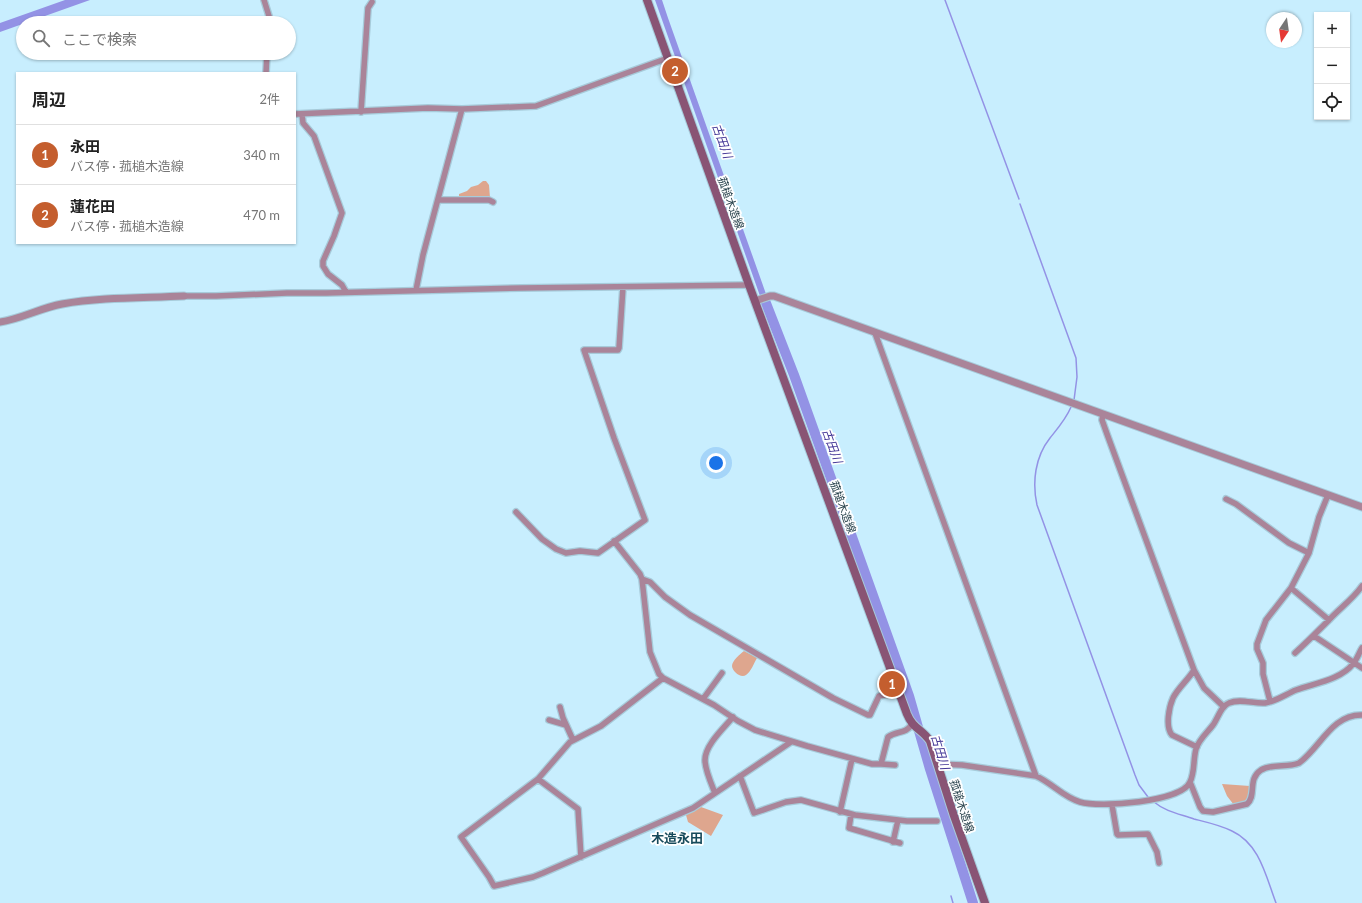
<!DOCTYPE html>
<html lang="ja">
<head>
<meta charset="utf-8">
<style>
  :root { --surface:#fff; --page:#f2f2f2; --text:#222; --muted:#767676; --line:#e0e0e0; --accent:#c45e2e }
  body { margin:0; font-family:Lato,"Noto Sans JP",sans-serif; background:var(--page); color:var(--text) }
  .controls { position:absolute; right:12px; top:12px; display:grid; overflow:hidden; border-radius:0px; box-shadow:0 1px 3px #0004 }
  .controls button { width:36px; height:36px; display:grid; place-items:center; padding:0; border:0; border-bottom:1px solid var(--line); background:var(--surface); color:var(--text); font:20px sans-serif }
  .compass { position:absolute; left:1266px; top:12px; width:36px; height:36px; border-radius:50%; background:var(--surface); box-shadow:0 1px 3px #0004; rotate:193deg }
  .you { position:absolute; left:716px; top:463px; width:14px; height:14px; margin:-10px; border:3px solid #fff; border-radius:50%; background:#1a73e8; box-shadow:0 0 0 6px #1a73e833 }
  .badge { display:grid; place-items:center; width:26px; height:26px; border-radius:50%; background:var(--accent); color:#fff; font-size:13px; font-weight:700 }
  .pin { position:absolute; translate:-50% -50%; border:2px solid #fff; box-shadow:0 1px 4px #0006 }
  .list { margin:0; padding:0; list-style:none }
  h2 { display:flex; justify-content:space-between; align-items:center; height:52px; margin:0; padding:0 16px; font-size:17px }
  h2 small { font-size:13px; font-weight:400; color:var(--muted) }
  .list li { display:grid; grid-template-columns:26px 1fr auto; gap:12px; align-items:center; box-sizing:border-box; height:60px; padding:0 16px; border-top:1px solid var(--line) }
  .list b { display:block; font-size:15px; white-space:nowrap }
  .list p { margin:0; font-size:13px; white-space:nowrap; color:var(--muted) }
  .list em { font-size:13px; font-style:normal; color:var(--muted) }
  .icon { flex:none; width:22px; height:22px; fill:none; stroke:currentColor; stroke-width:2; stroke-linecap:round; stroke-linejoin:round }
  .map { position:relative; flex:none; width:1362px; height:903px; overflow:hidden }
  .search { position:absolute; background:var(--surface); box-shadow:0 1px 3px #0004; left:16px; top:16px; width:280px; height:44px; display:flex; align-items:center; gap:10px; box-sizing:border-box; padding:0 14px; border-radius:22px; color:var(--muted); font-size:15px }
  .panel { position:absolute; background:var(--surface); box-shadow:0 1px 3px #0004; left:16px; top:72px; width:280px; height:172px; border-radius:0px }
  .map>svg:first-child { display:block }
</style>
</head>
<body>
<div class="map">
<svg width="1362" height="903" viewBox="0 0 1362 903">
  <rect width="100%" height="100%" fill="#c8eefe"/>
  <!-- green -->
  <path fill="#dea68e" d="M483,181H486L489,185L490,198L459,199V194L467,191L471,187L478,185Z
    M744,651L756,657L757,658C754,663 751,672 746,675C741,679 732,671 732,666C732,661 740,654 744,651Z
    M1222,784L1250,786L1249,799L1240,803L1234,805L1227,796Z
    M701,807L723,815L711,836L688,822L686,815Z"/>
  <!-- water -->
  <path fill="#9392e5" d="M65,0H90L0,32V23Z
    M655,0H662L668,18L771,308L765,310Z"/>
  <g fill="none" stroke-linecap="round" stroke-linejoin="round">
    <!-- stream -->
    <path stroke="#9392e5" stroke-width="1.5" d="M945,0L1019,199
      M1020,204L1076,358L1077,377L1074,400
      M1071,407C1066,419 1058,428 1050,438C1035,457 1032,482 1037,505L1135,775L1139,785L1148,797
      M1154,802C1166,812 1180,814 1194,819C1206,822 1220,825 1232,831C1260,844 1266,877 1276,903
      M951,896L953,903"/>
    <!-- river -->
    <path stroke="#9392e5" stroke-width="10" d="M764,298L794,375L909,696L930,769L973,903"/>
    <defs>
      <path id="minor" d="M264,0L269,16L270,23
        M266,73L267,53
        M361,112L368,8L372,2
        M295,114L428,108L462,109L536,106L668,58
        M302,114L303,123L314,136L342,213L334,236L323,261V266L328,274L342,285L346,292
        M438,200H489L493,202
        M416,290L423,255L462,109
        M184,296H216L287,293H326L521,288L749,285
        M875,333L1036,776
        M1103,414L1102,420L1107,434L1194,670L1204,688L1224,707
        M1226,499L1236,504L1289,543L1309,553
        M516,512L542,539L556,549L566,553L580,551L598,553L645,520L614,438L584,350H618L619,348L623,287
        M614,541L640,574L642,579L650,652L659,674L663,678L714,705L738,721L755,730L807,746L872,764H881L888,737C897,730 905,735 912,724
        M642,579L650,582L665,597L690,615L833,698L868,715H870L879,696L900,692
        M1291,588L1329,620
        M1314,636L1362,668
        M1295,653C1307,642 1318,631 1329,620C1340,608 1353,599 1362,586
        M1194,670C1188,680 1178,688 1173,698C1169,707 1165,727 1172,735L1197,747
        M663,678L601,726L570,742L538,779L461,837L489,877L494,886L533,877L543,873L693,808L791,742
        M703,699L722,673
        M1270,701L1263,674V663L1257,649V644L1266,620L1291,588L1309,553L1319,517L1328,495
        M560,707L563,718L573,740
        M549,720L566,725
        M881,764L895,765
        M937,764L962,765L1036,776C1052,783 1063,797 1080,802C1099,808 1182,802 1190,782C1195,772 1193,760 1196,749C1199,739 1207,733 1213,725C1218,718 1221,706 1229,703C1240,698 1254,704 1265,703C1277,701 1286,694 1296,690C1315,683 1340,680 1353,664C1357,659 1359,653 1362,648
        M740,776L754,813L786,802L801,800L855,815L907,821H937
        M538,779L578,809L581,857
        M1190,782L1200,807L1203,811L1213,812L1247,804C1257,796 1247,779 1261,770C1273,763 1287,768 1299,763C1320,748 1332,714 1362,715
        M715,793C711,783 705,770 705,760C705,745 724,728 733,717
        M1112,805L1117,834L1118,835L1148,834L1157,852L1159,863
        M840,812L852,759
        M851,815L849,828L900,843
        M893,842L898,820"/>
      <path id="tertiary" d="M755,301L770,296H774L1362,507
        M0,322C21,319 40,308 62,304C101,297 144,298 184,296"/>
      <path id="secondary" d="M647,0L749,285L907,714C913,729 922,729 930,741L954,816L985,903"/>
    </defs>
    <!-- minor casing -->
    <use href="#minor" stroke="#a7cbda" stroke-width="8"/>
    <!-- tertiary casing -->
    <use href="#tertiary" stroke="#a7cbda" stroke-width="9"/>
    <!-- secondary casing -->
    <use href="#secondary" stroke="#a7cbda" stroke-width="10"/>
    <!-- minor -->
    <use href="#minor" stroke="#aa8499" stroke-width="5.5"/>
    <!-- tertiary -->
    <use href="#tertiary" stroke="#aa8499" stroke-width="7"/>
    <!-- secondary -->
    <use href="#secondary" stroke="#895474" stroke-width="8"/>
  </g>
  <g text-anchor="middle" stroke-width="3.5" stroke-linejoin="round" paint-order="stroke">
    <!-- street labels -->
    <g font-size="11" fill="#233e48" stroke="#fff">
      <text transform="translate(731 203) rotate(70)" y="4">菰槌木造線</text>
      <text transform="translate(843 507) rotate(70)" y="4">菰槌木造線</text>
      <text transform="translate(962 806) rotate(72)" y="4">菰槌木造線</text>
    </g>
    <!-- water labels -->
    <g font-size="12" font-style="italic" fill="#433696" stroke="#fff">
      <text transform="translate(722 141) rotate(70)" y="4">古田川</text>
      <text transform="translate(832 446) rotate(70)" y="4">古田川</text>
      <text transform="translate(940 752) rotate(73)" y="4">古田川</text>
    </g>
    <!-- quarter labels -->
    <g font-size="13" font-weight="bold" fill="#174a5b" stroke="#fff">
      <text x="677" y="843">木造永田</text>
    </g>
  </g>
</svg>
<div class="controls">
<button>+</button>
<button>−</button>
<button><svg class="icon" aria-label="locate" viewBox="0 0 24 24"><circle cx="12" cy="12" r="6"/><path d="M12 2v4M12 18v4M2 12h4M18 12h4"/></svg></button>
</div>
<svg class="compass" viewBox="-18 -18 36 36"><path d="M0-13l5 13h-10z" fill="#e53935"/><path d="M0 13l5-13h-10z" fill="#767676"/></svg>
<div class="you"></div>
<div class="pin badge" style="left:892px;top:684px">1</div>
<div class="pin badge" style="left:675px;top:71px">2</div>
<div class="search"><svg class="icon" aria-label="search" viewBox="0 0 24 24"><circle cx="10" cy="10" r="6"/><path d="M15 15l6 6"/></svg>ここで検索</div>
<section class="panel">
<h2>周辺<small>2件</small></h2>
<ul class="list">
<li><span class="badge">1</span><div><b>永田</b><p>バス停 · 菰槌木造線</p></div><em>340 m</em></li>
<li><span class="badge">2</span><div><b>蓮花田</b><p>バス停 · 菰槌木造線</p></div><em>470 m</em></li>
</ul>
</section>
</div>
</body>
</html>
